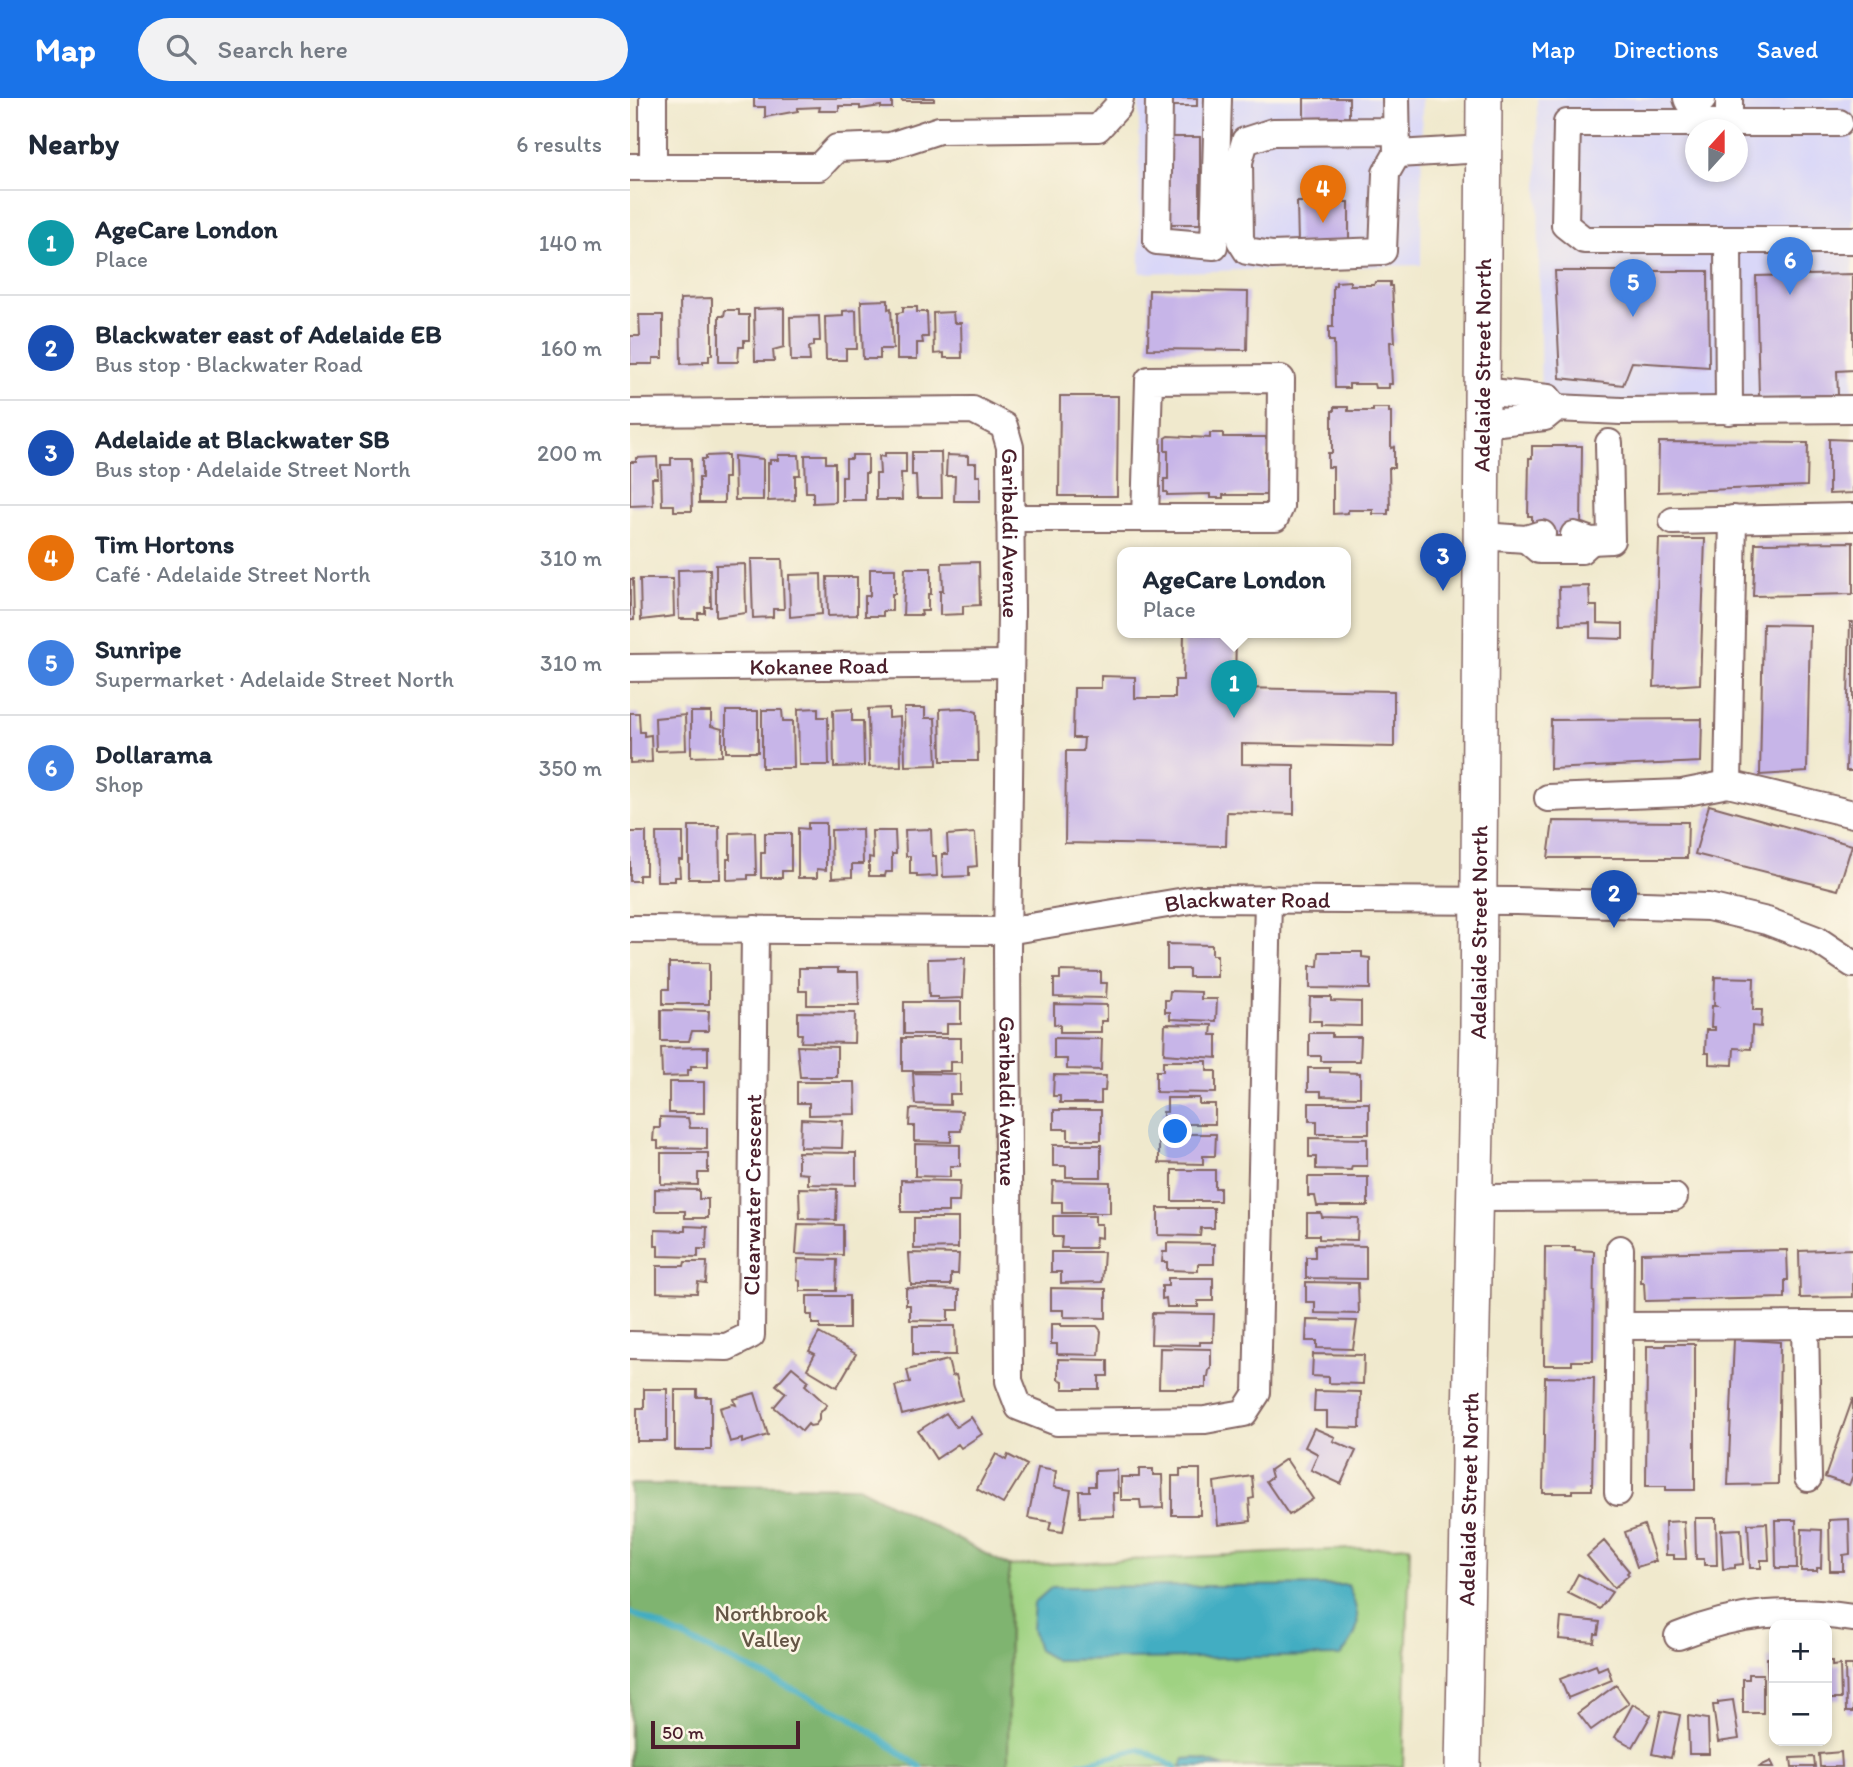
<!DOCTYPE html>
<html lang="en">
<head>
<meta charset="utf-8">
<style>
  :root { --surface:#fff; --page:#f2f2f3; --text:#1f2937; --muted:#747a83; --line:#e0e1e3; --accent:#1a73e8 }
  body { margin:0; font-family:Itim,sans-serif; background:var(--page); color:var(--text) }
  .controls { position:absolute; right:21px; bottom:21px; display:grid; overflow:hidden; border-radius:14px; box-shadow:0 4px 10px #0003 }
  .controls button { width:63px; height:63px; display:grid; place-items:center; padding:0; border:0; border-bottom:2px solid var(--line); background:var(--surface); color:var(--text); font:35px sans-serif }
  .compass { position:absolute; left:1055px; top:21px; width:63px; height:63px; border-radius:50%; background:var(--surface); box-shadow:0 4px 10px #0003; rotate:21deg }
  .scale { position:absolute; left:21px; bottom:18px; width:149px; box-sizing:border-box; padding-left:7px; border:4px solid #4a1f2b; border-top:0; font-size:19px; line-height:24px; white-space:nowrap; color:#4a1f2b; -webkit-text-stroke:5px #fcf5e5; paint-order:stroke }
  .you { position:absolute; left:546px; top:1034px; width:24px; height:24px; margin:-18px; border:5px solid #fff; border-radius:50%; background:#1a73e8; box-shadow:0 0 0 10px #1a73e833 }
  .badge { display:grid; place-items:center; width:46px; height:46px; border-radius:50%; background:var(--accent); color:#fff; font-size:23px; font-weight:700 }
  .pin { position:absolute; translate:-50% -58px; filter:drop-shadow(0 2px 4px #0008) }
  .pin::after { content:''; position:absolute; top:37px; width:24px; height:21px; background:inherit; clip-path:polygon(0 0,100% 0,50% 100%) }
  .popup { position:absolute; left:487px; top:449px; width:234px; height:91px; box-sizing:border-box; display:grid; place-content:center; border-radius:14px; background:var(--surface); filter:drop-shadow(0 2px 5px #0005); font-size:23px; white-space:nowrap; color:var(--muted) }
  .popup b { font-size:26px; color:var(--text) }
  .popup::after { content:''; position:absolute; left:50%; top:100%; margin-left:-14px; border:14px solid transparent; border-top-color:var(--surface) }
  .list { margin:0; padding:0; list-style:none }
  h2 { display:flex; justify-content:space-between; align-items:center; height:91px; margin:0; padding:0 28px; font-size:30px }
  h2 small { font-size:23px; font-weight:400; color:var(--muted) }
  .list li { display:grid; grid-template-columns:46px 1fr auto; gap:21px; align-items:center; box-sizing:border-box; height:105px; padding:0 28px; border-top:2px solid var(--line) }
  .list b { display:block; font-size:26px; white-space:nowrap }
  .list p { margin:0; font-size:23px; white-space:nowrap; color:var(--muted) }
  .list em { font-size:23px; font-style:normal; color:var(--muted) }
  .icon { flex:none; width:38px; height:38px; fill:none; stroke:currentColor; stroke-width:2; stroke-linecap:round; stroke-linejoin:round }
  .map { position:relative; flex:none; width:1223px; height:1669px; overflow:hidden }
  header { display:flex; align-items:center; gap:42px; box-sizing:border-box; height:98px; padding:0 35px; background:var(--accent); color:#fff }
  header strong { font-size:33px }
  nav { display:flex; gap:38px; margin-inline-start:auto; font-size:24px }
  .search { width:490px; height:63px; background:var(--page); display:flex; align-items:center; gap:18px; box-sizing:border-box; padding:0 24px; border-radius:38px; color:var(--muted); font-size:26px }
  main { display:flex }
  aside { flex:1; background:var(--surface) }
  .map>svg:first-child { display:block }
</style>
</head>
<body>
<header>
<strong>Map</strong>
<div class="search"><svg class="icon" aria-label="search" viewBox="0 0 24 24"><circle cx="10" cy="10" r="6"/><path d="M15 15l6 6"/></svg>Search here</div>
<nav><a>Map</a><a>Directions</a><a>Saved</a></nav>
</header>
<main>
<aside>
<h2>Nearby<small>6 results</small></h2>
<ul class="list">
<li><span class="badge" style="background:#0f9aa8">1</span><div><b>AgeCare London</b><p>Place</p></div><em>140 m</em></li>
<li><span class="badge" style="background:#1a4fb4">2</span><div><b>Blackwater east of Adelaide EB</b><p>Bus stop · Blackwater Road</p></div><em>160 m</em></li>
<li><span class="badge" style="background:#1a4fb4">3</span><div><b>Adelaide at Blackwater SB</b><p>Bus stop · Adelaide Street North</p></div><em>200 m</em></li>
<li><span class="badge" style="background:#e8710a">4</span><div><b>Tim Hortons</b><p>Café · Adelaide Street North</p></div><em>310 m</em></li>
<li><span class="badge" style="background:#3f7fe0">5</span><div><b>Sunripe</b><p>Supermarket · Adelaide Street North</p></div><em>310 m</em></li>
<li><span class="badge" style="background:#3f7fe0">6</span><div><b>Dollarama</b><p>Shop</p></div><em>350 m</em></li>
</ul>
</aside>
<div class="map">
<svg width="1223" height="1669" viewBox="0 0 1223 1669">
  <rect width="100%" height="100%" fill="#fcf5e5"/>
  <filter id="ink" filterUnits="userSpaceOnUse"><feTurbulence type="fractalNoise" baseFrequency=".0143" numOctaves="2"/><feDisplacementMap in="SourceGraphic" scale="14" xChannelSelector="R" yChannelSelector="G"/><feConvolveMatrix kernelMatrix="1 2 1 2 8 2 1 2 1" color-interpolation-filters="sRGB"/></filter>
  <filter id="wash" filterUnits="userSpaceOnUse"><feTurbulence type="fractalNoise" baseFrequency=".00686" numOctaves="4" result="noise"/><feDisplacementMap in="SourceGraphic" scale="28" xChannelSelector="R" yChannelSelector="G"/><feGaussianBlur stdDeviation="1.57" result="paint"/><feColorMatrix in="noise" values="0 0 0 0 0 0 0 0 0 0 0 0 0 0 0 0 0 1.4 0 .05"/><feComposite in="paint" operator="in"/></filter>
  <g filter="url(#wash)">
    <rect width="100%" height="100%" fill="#f0e9cd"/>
    <!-- built -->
    <path fill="#d9d7f8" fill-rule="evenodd" d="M509,0H792L791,167L510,175Z
      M907,0H1223V312L911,315ZM1066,32H1108V74H1066Z"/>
    <!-- green -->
    <path fill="#9fd282" stroke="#747856" stroke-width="2" d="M780,1448L773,1669H378L379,1468Z"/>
    <!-- forest -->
    <path fill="#7fb470" stroke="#646a4e" stroke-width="2" d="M0,1386L228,1389L379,1468L378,1669H0Z"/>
    <!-- water -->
    <path fill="#43adc2" stroke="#466676" stroke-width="2" d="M718,1487C730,1518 734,1532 710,1558L425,1562L408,1552L402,1531L404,1505L422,1489Z
      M566,1660L595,1669H551L554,1661Z"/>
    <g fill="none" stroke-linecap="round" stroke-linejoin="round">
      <!-- stream -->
      <path stroke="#43adc2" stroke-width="6" d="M0,1514L217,1617L290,1669
        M439,1669L510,1651L546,1669"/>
    </g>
    <g id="blocks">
      <!-- building -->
      <path fill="#c7b5e8" d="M124,0H262V10H251V8L230,11V8H209V13H189L190,9L168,10V13L135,19V9H124Z
        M271,0H304V3H272Z
        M538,0H567V8H538Z
        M674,0H719V19L674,20Z
        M539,39H570V126H539Z
        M667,104H719V146H668Z
        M925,173H1078L1079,269L1002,264L993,287L930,280Z
        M1223,176V272L1207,273L1208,297L1129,298L1126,178Z
        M720,183V187H744L745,184H760V188H762L765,244H760L762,286H759V290H745L744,286H719V290H705L704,243H699V229H703V188L706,187V184Z
        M519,192L618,194L617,252L518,251Z
        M82,200V257H79V263H73V265L51,266L50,201Z
        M258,202V211L261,210L263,251H250V261H233L231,203Z
        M273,209H287V214H297L298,239H292L293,245H287V261H267V215L273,214Z
        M154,210V249L143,252L144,263H125L124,211Z
        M95,212H109V217H119V242H114V249H109L108,264H89V218H94Z
        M226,212L227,251H216V262H196L195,219L213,218V213Z
        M323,214L324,225H331L332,260H314V255L304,256L303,215Z
        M9,217H33V260H23V266H0V238H10Z
        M189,218L190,243H184V248L179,249L180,263H161L160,219Z
        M430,298H488L487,398H429Z
        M704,309H718V313H743V310H759V314H761V350L764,349V370H759L760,412H758V416H743V412H718V415L703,416V369H698V355H702V313H704Z
        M580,335H593V339H636V341H639V354H636V382H639V395H636V397H593V400H580V396L537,397V394H534V381H538V353H535V340L538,338L580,340Z
        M1199,341L1223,342V395L1199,396Z
        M1029,344L1178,345L1177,388L1028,394Z
        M902,348H952L951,432L914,449L902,431V418H898L899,360H902Z
        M282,354H311L312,400H287L286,377H282Z
        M255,355H276V375H271L272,402H246V376H250L249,358L255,359Z
        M98,357V380H94V405H69V380H72V361H76V358Z
        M148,357H169L170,377H165V402L138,403V365H140V362H148Z
        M175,357H196V365H205V404L183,405V394H176Z
        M222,357H238V375H235V402H212V378H216V361H222Z
        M317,357L338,358V365H346V378H350V403H324L325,378H316Z
        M104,358L133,361V402H105Z
        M27,359L28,380H22L23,407L0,408V364H6V360Z
        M41,360H61L62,413H44V407H32L31,367H41Z
        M1029,441H1075L1070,586L1024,589Z
        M1223,444V496L1123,498L1125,445Z
        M121,461H152L154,511H143V519L123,520Z
        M349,464L350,507L333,508V516L310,517V493H313L312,465Z
        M115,466L116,515L86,519V467Z
        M275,470H301V496H298V513H291L292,517H273Z
        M80,471L81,509H75V515H68V521H49L48,472Z
        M240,471H265V496H262V513H253V518H235V498H240Z
        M191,476L192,516L160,519L159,477Z
        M197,479H227V517L198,518Z
        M0,481H3L4,522H0Z
        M10,481H43L44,518L11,522Z
        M959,488L960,508H967V525L993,526V541L960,540V525L930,526L929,489Z
        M1220,524H1223V673H1216Z
        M1133,526L1180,527L1177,674L1130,677Z
        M554,534H606L605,590L764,593V649L612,646V666L664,667V716L597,714L596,748L435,745L436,653H453L454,640H443L444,590H471V578L505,579V600H545V582H553Z
        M188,610V619H198L199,667H169L168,611Z
        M259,610V620L270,619L271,668L239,669L238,611Z
        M274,610H295V620H305L307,667L275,668Z
        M333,610L347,614L348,663H311L310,611Z
        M222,611V623H233L234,668L204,669L203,612Z
        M132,612H152L153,623H163L164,670H132Z
        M96,613H128V654H96Z
        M61,614H81V628L92,631V658L61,659Z
        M0,615H9L10,634H14V638L21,637L22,664L0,665Z
        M55,617L56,652L26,653L25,620Z
        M1072,621L1071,664L920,671L921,622Z
        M1079,707L1222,747L1208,792L1065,756Z
        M923,723L1058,724L1057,760H918Z
        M178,725H196V772L187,771V780H168V730L178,731Z
        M59,728H89L90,781H59Z
        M232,731L233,766H222V779L202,780L201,732Z
        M301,731L302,758H306L307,778L287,779V776H280V758H276L275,732Z
        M242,733H265L266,756H262V774H256L255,778H239V759L243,760Z
        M0,734H16V777H9V783H0Z
        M125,734L126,777H118V781L97,782V761H100V735Z
        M26,735H53V762H49L50,779H45V783H27Z
        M135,735H161V773H152V780H131V755H135Z
        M345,735L347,768L339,769V778L313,779L312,756H318L317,737Z
        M537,846L582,847V857H587V879H559V871H537Z
        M689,854H732V859L740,860V891L680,890V868H688Z
        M335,860L333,900L308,901V899H299L298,861Z
        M39,865H79V906H33V891H39Z
        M169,870H208V874H228L229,907H177V893H169Z
        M430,873L471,874V885H477L476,900L424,899V881H430Z
        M1085,879L1124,880L1123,912H1132L1131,929L1122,928L1121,951L1104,950L1103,967L1079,966V955H1075L1076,932H1085V929H1081L1082,908H1087L1084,906Z
        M540,893L571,894V901H587L586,923L540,921V914H535V902H539Z
        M680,899H701V903L731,904V928L691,927V923H679Z
        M274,904H331V926H317V936H274Z
        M424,906L477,907V923H471V934H430V927L424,926Z
        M31,912L79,913L78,933H62L59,943H31Z
        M168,914L225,915L224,945L171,944L172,936H168Z
        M535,926L582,927L581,937H587V960L534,956Z
        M679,935H702V939H731L730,963H691V958H679Z
        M272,940H331V964H320V973H272Z
        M424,940L472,941L471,972L437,971V961H424Z
        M167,948L207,949V979H170Z
        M78,949V968H61V972H58V978L32,979L31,950Z
        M533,963H577V973H586V995L526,994V973H533Z
        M678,970H700V974L730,975V999L691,998V993H678Z
        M283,975L330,976V996H320V1007L285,1006Z
        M424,977L476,978L475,993H471V1005H430V998H423Z
        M39,984H74V1015H39Z
        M167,984H225L226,1016L179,1017V1005H167Z
        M537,1000H569V1006H585V1026H533V1014H537Z
        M679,1005H739V1036H687V1023H679Z
        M280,1011L332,1013L331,1033H321V1044L284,1043V1028H279Z
        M424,1012H471V1042H438V1031H424Z
        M30,1019L58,1020L60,1030H77V1051L28,1050V1043H23L24,1030H30Z
        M171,1021L213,1023L212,1050L170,1049Z
        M529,1036H586L585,1058H573V1066L529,1065Z
        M679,1040L737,1041V1068H722L721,1072L686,1071V1059H679Z
        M285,1046L330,1047V1068H320V1079L285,1078Z
        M423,1047H471V1079H436V1068H423Z
        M168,1054L226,1055V1087L178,1086V1076L168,1075Z
        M31,1055H78V1075H68V1087L31,1086Z
        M542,1072H585V1090H590V1103H542Z
        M678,1079H738V1108H687L685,1098H678Z
        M271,1082L330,1083L329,1104H318V1114H271Z
        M423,1083L480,1084V1115H432V1104H422Z
        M169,1090L207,1091L206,1122L170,1121Z
        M25,1091L69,1092V1101H78V1120H55V1113H25Z
        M528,1110H584V1130H571L570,1138L528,1137Z
        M677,1115H691L692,1119L728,1120L727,1142L689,1141V1137H677Z
        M423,1118H465V1126H472V1140L466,1139L465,1150H431L432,1139H423Z
        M284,1120H328V1150L284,1151Z
        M168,1126L213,1127V1157L166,1156Z
        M55,1128L77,1129L76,1151H68V1159L28,1158V1148H25V1132L55,1133Z
        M537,1145L584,1146V1166H568V1173L537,1172V1164H532L533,1154H537Z
        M685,1147L736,1148V1181L676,1180V1159H685Z
        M915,1149H945V1152L964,1153L963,1263H942V1267H914Z
        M1223,1151V1199L1170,1200L1169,1153Z
        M1157,1152L1158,1182H1155V1200L1015,1203L1014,1185H1011V1155Z
        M421,1154H474L472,1184L431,1185V1174H421Z
        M279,1155L329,1156L328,1176H321V1187H281Z
        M168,1161L207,1162L206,1193H170V1183L167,1182Z
        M55,1164H77L76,1185L68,1184L67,1195L27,1194V1168H54Z
        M538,1180H583V1203H568V1209H537L536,1200L532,1201V1188H538Z
        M676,1184L728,1185L729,1216L685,1215V1204H676Z
        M276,1190L329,1192V1212H318V1223L280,1222V1207H276Z
        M421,1190L476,1191V1220L434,1219V1212H421Z
        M177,1198H219V1231H190V1226H182V1217H177Z
        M522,1215L584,1216L583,1244H570V1247L521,1246Z
        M677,1222L727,1223L723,1251L687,1250V1243H676Z
        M421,1226H431V1228H467L471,1233L469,1257L427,1256V1246H421Z
        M283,1228H325L326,1257H283Z
        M189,1235L226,1256L207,1289L177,1271L185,1256L179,1253Z
        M1104,1241L1150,1244L1148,1386L1098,1387Z
        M1036,1246H1065V1392H1036V1388H1016L1017,1248H1036Z
        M530,1250L581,1251V1271L579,1272L578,1279H576V1290H529Z
        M683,1256L734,1257L733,1286L699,1285V1279L682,1278Z
        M428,1261L478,1262V1278H469V1291H433V1283L428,1281Z
        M318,1262L322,1278L326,1277L332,1302L272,1317L265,1288L280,1284L277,1272Z
        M162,1269L179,1283L175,1287L197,1307L189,1316V1322L185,1327L180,1328L178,1326L172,1333L144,1309L156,1295L146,1287Z
        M915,1279L964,1280L962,1392H942V1395H913Z
        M14,1291H37V1343H7V1310H14Z
        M45,1292H67V1299H81V1352H45Z
        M685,1293L731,1294L730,1330L697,1329V1313H684Z
        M125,1295L138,1337L112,1345V1341L100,1344L90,1310L103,1306L106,1307L104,1301Z
        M1223,1300V1377L1219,1387L1195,1379Z
        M316,1315L326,1329L341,1319L352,1336L331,1350L328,1346L306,1361L288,1333Z
        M684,1330L705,1339L703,1343L726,1353L711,1386L681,1372L688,1356L675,1349Z
        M366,1356L376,1362L378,1357L397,1367L373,1406L347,1391Z
        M656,1361L683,1401L659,1417L636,1383L642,1379L640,1372Z
        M408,1370L426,1373L424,1389L441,1392L433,1434L419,1432L421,1424L398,1420Z
        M509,1371H523V1377H532L533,1410L511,1411L510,1402H491V1379H509Z
        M550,1371H570V1417H542V1378H550Z
        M487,1372L488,1395H483L484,1418L450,1419L449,1393H459V1388H465V1373Z
        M622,1378L624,1400L619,1401L621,1423L588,1427L584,1384Z
        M1065,1420H1086L1087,1467H1074V1461H1066Z
        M1219,1421L1220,1456L1213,1457V1473H1200L1199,1422Z
        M1145,1422H1166L1167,1470H1146Z
        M1054,1423L1056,1461H1044V1457H1036L1035,1424Z
        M1137,1425L1139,1462H1131V1470H1120L1118,1426Z
        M1014,1427L1026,1463L1007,1469L995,1434Z
        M1111,1431L1113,1466L1105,1467V1470L1093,1471L1091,1432Z
        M1172,1431L1192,1432L1191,1470H1187V1473H1171Z
        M974,1443L999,1473L997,1475L999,1477L984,1490L957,1458Z
        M948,1476L982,1494L970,1511L938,1495Z
        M931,1520L970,1524L968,1536H965L964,1544L929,1541Z
        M1144,1559V1606H1139L1137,1560Z
        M1197,1563H1202V1568L1210,1567L1211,1601H1197Z
        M966,1567L968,1572L977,1568L982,1582L938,1600L930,1581Z
        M1215,1567H1223V1614H1216Z
        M1119,1576H1133V1615H1113V1581H1119Z
        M986,1587L999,1605L961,1632L948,1615Z
        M1103,1602L1109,1641L1088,1644L1083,1607H1088V1604Z
        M1003,1606L1021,1617L1003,1649L985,1639Z
        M1031,1613L1050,1617L1041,1660L1022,1656Z
        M1058,1618L1078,1621L1079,1656H1059Z
        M1211,1654L1212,1669H1190L1189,1656Z
        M1184,1659L1185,1669H1162L1161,1660Z
        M1141,1663L1144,1669H1128Z"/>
    </g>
  </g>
  <g filter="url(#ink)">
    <use href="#blocks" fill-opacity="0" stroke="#846664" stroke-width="2"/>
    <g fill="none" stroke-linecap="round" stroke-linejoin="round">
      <defs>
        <g id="minor">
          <path d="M23,0V69"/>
          <path d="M529,0L527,143L584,148L588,0"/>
          <path d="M766,0L767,56L756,75L753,153L642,157L617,153L610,142L609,64L615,43L643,34L767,33"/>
          <path d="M1057,0L1058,3L1072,2V0"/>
          <path d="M1099,0V26"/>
          <path d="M1209,25H937L935,127L954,142H1223"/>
          <path d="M767,56L854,51"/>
          <path d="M0,69H189L207,50L260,48L309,32L468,30L488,8L490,0"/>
          <path d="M1098,143L1099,313"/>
          <path d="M852,293L918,300L926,310"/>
          <path id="s1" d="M0,315L343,312L374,328L380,349L381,513L377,853L379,1283L389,1309L427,1324L575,1322L614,1315L627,1295L638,801"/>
          <path d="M852,326L915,319L926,310L991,313L1223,311"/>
          <path d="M380,420H645L650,409L651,281L519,282L515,420"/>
          <path d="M1043,423L1223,419"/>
          <path d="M851,438L896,441L912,436"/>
          <path d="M896,441L909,452H951L961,443L944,437"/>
          <path d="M961,443L981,442L979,345"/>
          <path id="s2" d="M0,570L379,566"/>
          <path d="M1098,686L1103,421"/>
          <path d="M918,700L1052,695L1098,686L1223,716"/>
          <path id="s3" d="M0,831L377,833L567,801L886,803L1078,809L1137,823L1187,842L1223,866"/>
          <path d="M844,1100L1044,1099"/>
          <path d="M1175,1227L1178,1380"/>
          <path d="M990,1228L1223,1227"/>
          <path id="s4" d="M0,1247L97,1249L121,1237L125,831"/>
          <path d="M988,1394L990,1151"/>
          <path d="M1048,1538C1107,1514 1160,1510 1223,1520"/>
        </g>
        <g id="major">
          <path id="s5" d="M833,1669L848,931L854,0"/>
        </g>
      </defs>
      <!-- minor casing -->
      <use href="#minor" stroke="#846664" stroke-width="30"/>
      <!-- major casing -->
      <use href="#major" stroke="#846664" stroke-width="38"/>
      <!-- minor -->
      <use href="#minor" stroke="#fff" stroke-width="26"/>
      <!-- major -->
      <use href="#major" stroke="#fff" stroke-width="35"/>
    </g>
  </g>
  <g text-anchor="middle" stroke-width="5" stroke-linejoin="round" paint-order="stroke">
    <!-- street labels -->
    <g font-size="23" fill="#4a1f2b" stroke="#fcf5e5">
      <text dy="8" stroke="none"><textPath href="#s5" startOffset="1402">Adelaide Street North</textPath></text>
      <text dy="8" stroke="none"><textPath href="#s1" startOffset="486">Garibaldi Avenue</textPath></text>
      <text dy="8" stroke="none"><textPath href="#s2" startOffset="189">Kokanee Road</textPath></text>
      <text dy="8" stroke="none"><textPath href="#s3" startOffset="620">Blackwater Road</textPath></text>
      <text dy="8" stroke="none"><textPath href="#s5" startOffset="835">Adelaide Street North</textPath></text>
      <text dy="8" stroke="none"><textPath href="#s1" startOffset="1054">Garibaldi Avenue</textPath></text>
      <text dy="8" stroke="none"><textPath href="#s4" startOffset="264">Clearwater Crescent</textPath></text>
      <text dy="8" stroke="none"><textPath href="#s5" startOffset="268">Adelaide Street North</textPath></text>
    </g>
    <!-- park labels -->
    <g font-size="23" fill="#645545" stroke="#fcf5e5">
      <text x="141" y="1523">Northbrook<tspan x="141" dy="26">Valley</tspan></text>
    </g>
  </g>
</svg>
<div class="controls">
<button>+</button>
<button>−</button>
</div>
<svg class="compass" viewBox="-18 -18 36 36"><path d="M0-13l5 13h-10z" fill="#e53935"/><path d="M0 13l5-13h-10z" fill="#747a83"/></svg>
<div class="scale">50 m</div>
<div class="you"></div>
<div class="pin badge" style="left:604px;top:620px;background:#0f9aa8">1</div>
<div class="popup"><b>AgeCare London</b>Place</div>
<div class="pin badge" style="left:984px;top:830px;background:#1a4fb4">2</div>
<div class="pin badge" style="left:813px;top:493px;background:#1a4fb4">3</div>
<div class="pin badge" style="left:693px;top:125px;background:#e8710a">4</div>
<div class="pin badge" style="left:1003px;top:219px;background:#3f7fe0">5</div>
<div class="pin badge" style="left:1160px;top:197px;background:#3f7fe0">6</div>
</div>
</main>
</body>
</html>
